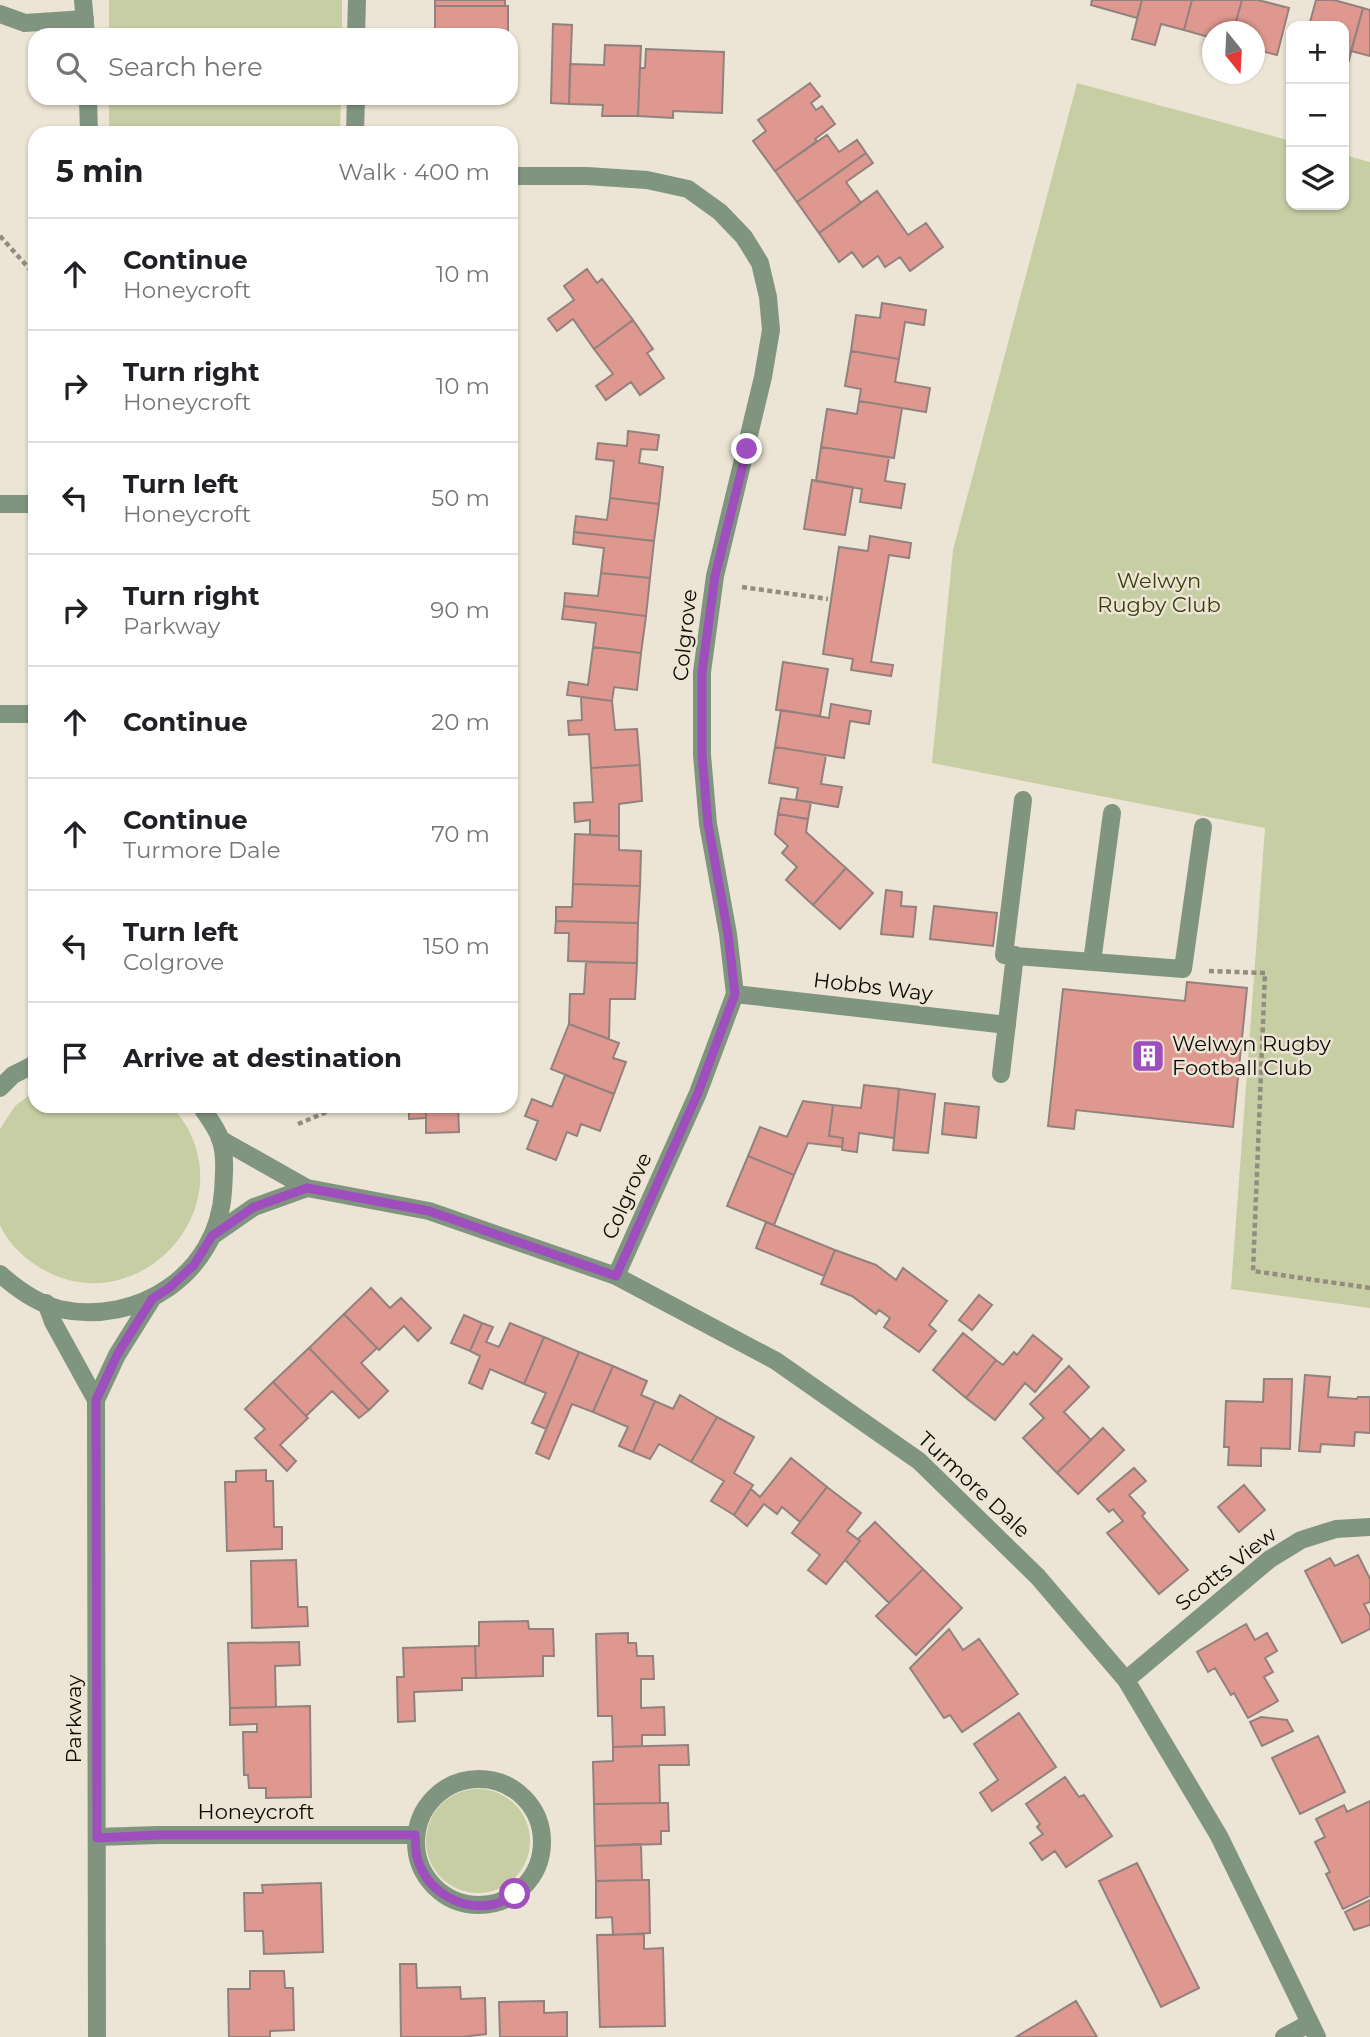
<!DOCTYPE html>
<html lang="en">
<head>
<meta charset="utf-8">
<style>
  :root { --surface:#fff; --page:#f2f2f2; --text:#202124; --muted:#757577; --line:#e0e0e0 }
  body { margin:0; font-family:Montserrat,sans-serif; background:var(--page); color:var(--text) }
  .controls { position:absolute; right:21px; top:21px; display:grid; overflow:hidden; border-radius:14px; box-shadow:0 2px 5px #0004 }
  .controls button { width:63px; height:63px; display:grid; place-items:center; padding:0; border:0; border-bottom:2px solid var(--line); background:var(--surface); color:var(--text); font:35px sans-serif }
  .compass { position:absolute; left:1202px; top:21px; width:63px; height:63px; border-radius:50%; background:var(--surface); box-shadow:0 2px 5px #0004; rotate:162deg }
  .stop { position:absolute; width:21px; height:21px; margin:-16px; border:5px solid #9f4ebd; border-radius:50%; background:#fff }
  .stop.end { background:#9f4ebd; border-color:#fff; box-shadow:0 2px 7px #0008 }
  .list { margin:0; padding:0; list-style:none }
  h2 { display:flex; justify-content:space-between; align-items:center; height:91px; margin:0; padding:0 28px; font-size:30px }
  h2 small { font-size:23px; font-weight:400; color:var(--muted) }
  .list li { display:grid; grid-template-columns:46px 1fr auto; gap:21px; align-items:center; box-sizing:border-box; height:112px; padding:0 28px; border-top:2px solid var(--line) }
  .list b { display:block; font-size:26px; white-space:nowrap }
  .list p { margin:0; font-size:23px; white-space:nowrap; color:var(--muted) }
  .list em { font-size:23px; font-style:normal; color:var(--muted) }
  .icon { flex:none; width:38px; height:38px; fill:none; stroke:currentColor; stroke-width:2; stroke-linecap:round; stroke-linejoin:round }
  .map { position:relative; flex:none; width:1370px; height:2037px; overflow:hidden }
  .search { position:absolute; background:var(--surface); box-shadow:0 2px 5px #0004; left:28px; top:28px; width:490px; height:77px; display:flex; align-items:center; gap:18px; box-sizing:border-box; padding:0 24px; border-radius:21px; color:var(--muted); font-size:26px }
  .panel { position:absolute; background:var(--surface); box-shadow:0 2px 5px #0004; left:28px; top:126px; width:490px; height:987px; border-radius:21px }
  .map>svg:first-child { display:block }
</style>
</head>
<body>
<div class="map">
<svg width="1370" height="2037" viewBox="0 0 1370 2037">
  <rect width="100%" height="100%" fill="#ece4d4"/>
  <!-- green -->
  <path fill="#c7cea4" d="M109,0H342V35H109Z
    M1077,83L1291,141V205H1344V155L1370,162V1308L1231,1289L1265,828L932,763L953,550Z
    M109,98H341L340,133H109Z
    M35,1091V1106H172C178,1115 186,1123 190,1133C233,1222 132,1319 44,1270C26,1260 9,1245 0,1225V1129L15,1106Z
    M426 1841a52 52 0 1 1 104 0a52 52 0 1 1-104 0Z"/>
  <!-- building -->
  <path fill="#de988f" stroke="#93817e" stroke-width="2" d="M435,0H505V6H435Z
    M1092,0H1142L1137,18L1091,5Z
    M1142,0H1192L1184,30L1161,24L1155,45L1132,39Z
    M1192,0H1242L1233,32H1212V38L1184,30Z
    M1242,0H1258L1289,8L1277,55L1254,49V32H1233Z
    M1316,0H1334L1363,8L1346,71L1344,70V26H1309Z
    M435,6H508V35H435Z
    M1363,8L1370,10V56L1351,51Z
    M553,24L572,25L569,104L551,103Z
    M605,45L641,46L638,116H602L603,105L569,104L570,64L604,65Z
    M646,49L724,52L722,113L673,111V118L638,116L640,68H645Z
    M810,83L820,96L811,103L816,110L822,106L835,124L815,139L817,141L775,171L753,141L766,131L758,120Z
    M827,135L839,152L857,140L866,153L797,202L775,171Z
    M866,153L873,163L846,182L861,203L819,233L797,202Z
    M877,191L908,235L926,223L943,247L910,271L900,257L885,267L878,256L863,267L852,252L839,262L819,233Z
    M587,269L597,283L602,279L633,320L594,349L573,319L557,331L548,319L574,300L564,286Z
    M882,303L926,310L924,325L905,322L899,359L851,351L856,315L880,318Z
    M633,320L653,349L647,353L664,378L640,395L631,382L606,400L596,386L613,374L594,349Z
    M851,351L899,359L895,382L930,388L926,412L859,401L861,389L845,386Z
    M859,401L902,408L894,458L821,447L827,409L857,414Z
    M628,431L659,435L657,450L641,449L639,463L663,467L659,504L610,498L614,461L596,459L598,443L627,446Z
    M821,447L889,457L885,481L905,484L901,508L860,502L862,489L816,481Z
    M812,480L853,487L845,535L804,529Z
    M610,498L659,504L654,541L574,532L576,516L607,520Z
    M574,532L654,541L650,578L601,573L604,548L573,544Z
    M870,536L911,543L909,558L889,555L871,662L893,665L891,676L851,670L853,659L823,654L839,547L868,551Z
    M601,573L650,578L646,616L564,606L565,593L598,596Z
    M564,606L646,616L641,653L593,647L596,623L562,619Z
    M593,647L641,653L637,690L614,687L612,701L567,695L569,682L588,685Z
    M783,662L828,669L820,716L776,710Z
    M581,697L612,701L615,730L637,729L640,765L591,768L589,734L569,735L568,721L582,720Z
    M831,704L871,711L869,724L850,721L844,758L775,747L781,710L829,718Z
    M775,747L826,755L821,784L842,787L838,807L796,800L798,788L769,783Z
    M640,765L642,801L619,804V836L590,835V820L575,822L574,803L593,802L591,768Z
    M781,798L811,802L808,819L778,814Z
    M778,814L808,819L806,832L846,868L813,905L786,880L797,867L782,853L788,846L775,834Z
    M575,834L619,836V850L641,851L640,886L573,884Z
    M846,868L873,893L840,929L813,905Z
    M573,884L640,886L638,923L556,921V907H572Z
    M886,890L902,892L901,906L916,907L913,937L881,934Z
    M934,906L997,913L993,946L930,939Z
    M556,921L638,923L637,963L568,961L569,933H555Z
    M586,962L637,963L635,999H610L609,1039L569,1024L570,994H584Z
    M1187,982L1247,988L1233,1127L1076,1110L1074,1129L1048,1126L1063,989L1185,1001Z
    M569,1024L619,1043L613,1058L626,1062L614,1094L551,1069Z
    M565,1075L614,1094L600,1131L581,1124L577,1136L567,1132L556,1160L527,1149L538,1121L525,1116L532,1099L552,1107Z
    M864,1085L899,1089L894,1138L859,1133L857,1152L842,1150L843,1138L829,1136L833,1105L861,1108Z
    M899,1089L935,1094L928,1153L893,1150Z
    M803,1101L833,1105L829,1136L843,1138L842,1147L808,1143L794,1175L748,1156L760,1127L787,1137Z
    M945,1103L979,1107L976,1138L942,1134Z
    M409,1106H426V1118L409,1119Z
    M426,1106H458L459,1132L426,1133Z
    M748,1156L794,1175L774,1225L727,1206Z
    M766,1222L835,1250L824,1276L756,1248Z
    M835,1250L876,1265L896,1280L903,1268L947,1301L929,1325L936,1331L919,1352L884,1327L890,1318L879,1310L876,1314L852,1296L821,1284Z
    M371,1288L390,1308L401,1298L431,1328L418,1341L404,1326L379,1350L344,1314Z
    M979,1295L992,1305L972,1330L959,1320Z
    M344,1314L377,1348L361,1363L388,1391L369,1410L309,1348Z
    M464,1315L482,1323L470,1351L451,1343Z
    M482,1323L493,1327L486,1342L499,1347L510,1323L544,1337L524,1384L490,1369L482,1389L469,1383L480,1356L470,1351Z
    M963,1333L996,1360L966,1398L933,1370Z
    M1033,1335L1062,1359L1035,1392L1025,1383L995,1420L966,1398L996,1360L1003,1365L1014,1352L1017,1355Z
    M544,1337L579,1352L546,1429L532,1423L546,1393L524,1384Z
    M309,1348L369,1410L359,1418L332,1391L306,1416L273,1382Z
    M579,1352L613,1366L593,1412L572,1404L549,1459L536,1453Z
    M613,1366L647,1381L641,1395L655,1401L633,1452L619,1446L628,1427L593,1412Z
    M1069,1366L1089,1387L1064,1412L1091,1440L1057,1473L1023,1438L1044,1418L1030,1404Z
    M1305,1375L1330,1377L1328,1397L1357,1399L1358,1397H1370V1433L1355,1432L1354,1446L1321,1444L1320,1452L1299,1451Z
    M1264,1379H1292L1290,1449L1261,1448V1466L1228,1465L1229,1447H1224L1226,1401L1263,1402Z
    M273,1382L308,1418L280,1445L296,1461L287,1471L255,1438L265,1429L245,1409Z
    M680,1395L717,1417L691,1462L659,1444L650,1459L633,1452L655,1401L673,1409Z
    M717,1417L754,1437L734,1473L753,1485L734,1515L711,1501L724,1481L691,1462Z
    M1103,1428L1124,1450L1078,1494L1057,1473Z
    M791,1458L827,1487L800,1522L782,1507L777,1514L764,1504L747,1526L734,1515L751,1489L760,1497Z
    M1134,1468L1146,1481L1129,1495L1145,1513L1142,1516L1188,1570L1159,1594L1107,1533L1123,1521L1113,1509L1109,1512L1097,1499Z
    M266,1470V1481H273L274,1527H282V1549L227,1551L225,1482H236V1471Z
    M1244,1485L1265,1510L1239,1532L1218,1507Z
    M827,1487L861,1513L847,1531L860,1541L826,1584L808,1570L820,1555L792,1533Z
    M875,1522L923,1569L889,1603L845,1560L860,1541L858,1539Z
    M1358,1555L1370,1579V1602L1364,1604L1370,1616V1629L1342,1643L1305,1571L1330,1558L1335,1566Z
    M296,1560L298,1607H307L308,1626L252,1628L251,1561Z
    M923,1569L962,1608L916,1655L876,1616Z
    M528,1621L529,1629H553L554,1656H543V1676L476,1678L475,1646H479V1622Z
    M1246,1624L1255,1640L1267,1633L1277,1651L1265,1658L1273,1672L1264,1677L1278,1701L1248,1718L1234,1693L1231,1695L1215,1668L1208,1672L1197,1652Z
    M949,1629L963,1650L979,1639L1018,1694L962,1732L950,1715L944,1718L910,1668Z
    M628,1633V1643H636L637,1656H653L654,1679H641V1708L664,1707L665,1735H642V1746L613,1747L612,1716H598L596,1634Z
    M299,1642L300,1665L275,1666L276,1707L230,1708L228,1643Z
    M475,1646L476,1678H462V1690L414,1692L415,1721L398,1722L397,1677H404L403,1648Z
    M310,1706L311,1797L266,1798V1788H249L248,1775H244L243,1732H257V1724L230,1725V1708Z
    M1019,1713L1056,1767L992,1811L980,1793L998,1780L974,1744Z
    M1261,1717L1287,1720L1293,1731L1262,1746L1250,1722Z
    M1318,1736L1345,1792L1300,1814L1272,1758Z
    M688,1745L689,1765H659L660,1803L594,1804L593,1762L613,1761V1747Z
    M1065,1777L1079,1797L1084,1795L1112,1836L1066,1867L1055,1851L1042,1860L1030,1843L1043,1834L1037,1827L1040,1824L1026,1804Z
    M1370,1801V1896L1343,1909L1326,1874L1330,1872L1315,1842L1325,1837L1316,1819L1344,1805L1347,1812Z
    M660,1803H668L669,1831H661V1844L595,1846L594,1804Z
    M641,1844L642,1880L596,1881L595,1846Z
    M1137,1863L1199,1988L1161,2007L1099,1881Z
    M642,1880H649L650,1933L613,1935L612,1917L596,1918V1881Z
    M321,1883L323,1952L264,1954L263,1931H245L244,1893H263L262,1885Z
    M1370,1900V1925L1354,1930L1345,1912Z
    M644,1934V1949L663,1948L665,2026L600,2027L597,1935Z
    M400,1964H416L417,1988L460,1987L461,1999L485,1998L486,2034L462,2037H401Z
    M250,1971H284L285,1988H293L294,2030L270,2031V2037H229L228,1989H250Z
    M544,2001V2013L567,2012V2037H500L499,2002Z
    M1076,2001L1097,2037H1016Z"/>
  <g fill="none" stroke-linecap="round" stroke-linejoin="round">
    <!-- path -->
    <path stroke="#928c81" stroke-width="4.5" stroke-dasharray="5 3.5" stroke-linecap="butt" d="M0,236L35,275
      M742,587L828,599
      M1209,971L1265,973L1253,1271L1370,1288
      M298,1124L329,1111L348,1106"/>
    <!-- service -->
    <path stroke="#809580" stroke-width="18" d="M0,14L25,23L85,19
      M0,504H35
      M0,714H35
      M1023,800L1004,955L1183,969L1203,827
      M1092,962L1112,813
      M1001,1074L1015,955"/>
    <!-- minor -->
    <path stroke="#809580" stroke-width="18" d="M356,35L357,0
      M355,133L356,98
      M511,176H587L647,180L688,189L720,212L744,237L760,263L768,297L771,330L763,377L715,576L702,672V755L708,824L728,934L735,994L698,1093L616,1276
      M735,994L1007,1025
      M220,1139L307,1188L429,1211L616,1276L776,1361L919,1461L1038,1577L1126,1680L1219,1836L1317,2037
      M212,1236L254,1207L307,1188
      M1126,1680L1270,1559L1301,1540L1336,1529L1370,1527
      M416 1842a63 63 0 1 1 126 0a63 63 0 1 1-126 0Z
      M97,1837L158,1835H415
      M1284,2037L1310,2023"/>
    <!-- tertiary -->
    <path stroke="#809580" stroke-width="18" d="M83,0L86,35
      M88,98L89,133
      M0,1088L13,1075L35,1064
      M0,1274C17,1289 36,1303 59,1309C138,1326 218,1274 223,1191C224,1175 226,1154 220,1138C216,1127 207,1116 201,1106
      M46,1303L53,1322L96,1400
      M97,2037L96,1400L117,1355L152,1299"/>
  </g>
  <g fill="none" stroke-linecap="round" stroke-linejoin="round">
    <!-- route -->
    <path stroke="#9f4ebd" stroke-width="9" d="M515,1894C509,1897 502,1902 495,1904C461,1912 426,1891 417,1857C415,1850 416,1842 415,1835H158L97,1838L96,1400L117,1355L152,1299L169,1288L194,1265L212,1236L254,1207L307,1188L429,1211L616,1276L698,1093L735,994L728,934L708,824L702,755V672L715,576L747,449"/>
  </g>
  <!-- icons -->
  <defs>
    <symbol id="building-square" viewBox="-11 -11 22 22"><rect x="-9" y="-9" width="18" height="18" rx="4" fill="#9f4ebd" stroke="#ece4d4"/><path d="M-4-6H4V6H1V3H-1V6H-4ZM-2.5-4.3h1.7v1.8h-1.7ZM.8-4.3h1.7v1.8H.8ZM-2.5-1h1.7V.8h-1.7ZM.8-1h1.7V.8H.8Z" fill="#fff"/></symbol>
  </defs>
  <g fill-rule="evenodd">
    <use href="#building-square" x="1129" y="1037" width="38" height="38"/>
  </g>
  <g text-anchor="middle" stroke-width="5" stroke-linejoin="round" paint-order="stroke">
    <!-- park labels -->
    <g font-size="21" fill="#393d0c" stroke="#ece4d4">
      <text x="1159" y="588">Welwyn<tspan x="1159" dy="24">Rugby Club</tspan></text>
    </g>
    <!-- street labels -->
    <g font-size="21" fill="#0e0b06" stroke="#ece4d4">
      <text transform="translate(685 635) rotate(-84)" y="7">Colgrove</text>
      <text transform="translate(873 987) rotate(7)" y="7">Hobbs Way</text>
      <text transform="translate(627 1196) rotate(-66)" y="7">Colgrove</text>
      <text transform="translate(974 1485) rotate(43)" y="7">Turmore Dale</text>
      <text transform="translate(1226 1569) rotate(-38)" y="7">Scotts View</text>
      <text transform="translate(74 1719) rotate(-90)" y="7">Parkway</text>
      <text x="256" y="1819">Honeycroft</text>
    </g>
    <!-- poi labels -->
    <g font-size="21" fill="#0e0b06" stroke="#ece4d4" text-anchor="start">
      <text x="1172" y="1051">Welwyn Rugby<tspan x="1172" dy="24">Football Club</tspan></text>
    </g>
  </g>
</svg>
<div class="controls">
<button>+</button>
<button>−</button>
<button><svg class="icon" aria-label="layers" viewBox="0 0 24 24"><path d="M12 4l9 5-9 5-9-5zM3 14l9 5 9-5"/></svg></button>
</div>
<svg class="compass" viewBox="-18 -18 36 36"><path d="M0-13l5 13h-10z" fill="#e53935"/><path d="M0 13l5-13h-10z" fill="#757577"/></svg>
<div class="stop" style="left:515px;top:1894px"></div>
<div class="stop end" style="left:747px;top:449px"></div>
<div class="search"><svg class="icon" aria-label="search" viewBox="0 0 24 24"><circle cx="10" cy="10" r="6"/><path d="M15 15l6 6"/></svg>Search here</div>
<section class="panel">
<h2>5 min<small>Walk · 400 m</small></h2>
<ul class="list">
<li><svg class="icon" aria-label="ahead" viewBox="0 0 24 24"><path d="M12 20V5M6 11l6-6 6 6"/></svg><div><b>Continue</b><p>Honeycroft</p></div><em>10 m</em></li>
<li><svg class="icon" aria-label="right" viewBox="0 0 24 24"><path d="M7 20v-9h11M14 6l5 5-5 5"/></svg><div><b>Turn right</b><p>Honeycroft</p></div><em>10 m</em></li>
<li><svg class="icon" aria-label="left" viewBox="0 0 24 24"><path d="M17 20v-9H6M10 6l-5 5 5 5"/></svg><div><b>Turn left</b><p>Honeycroft</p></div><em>50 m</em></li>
<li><svg class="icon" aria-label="right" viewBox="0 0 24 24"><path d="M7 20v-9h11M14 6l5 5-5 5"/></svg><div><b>Turn right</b><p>Parkway</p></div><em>90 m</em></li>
<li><svg class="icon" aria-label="ahead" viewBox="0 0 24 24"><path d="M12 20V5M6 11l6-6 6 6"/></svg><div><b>Continue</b></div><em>20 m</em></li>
<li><svg class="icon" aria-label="ahead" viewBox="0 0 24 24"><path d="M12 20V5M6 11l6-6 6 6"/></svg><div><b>Continue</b><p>Turmore Dale</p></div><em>70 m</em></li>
<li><svg class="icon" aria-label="left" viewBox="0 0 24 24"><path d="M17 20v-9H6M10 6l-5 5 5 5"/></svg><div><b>Turn left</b><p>Colgrove</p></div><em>150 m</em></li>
<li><svg class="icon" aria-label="arrive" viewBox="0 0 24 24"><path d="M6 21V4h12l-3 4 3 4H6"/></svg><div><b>Arrive at destination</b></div></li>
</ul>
</section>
</div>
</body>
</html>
